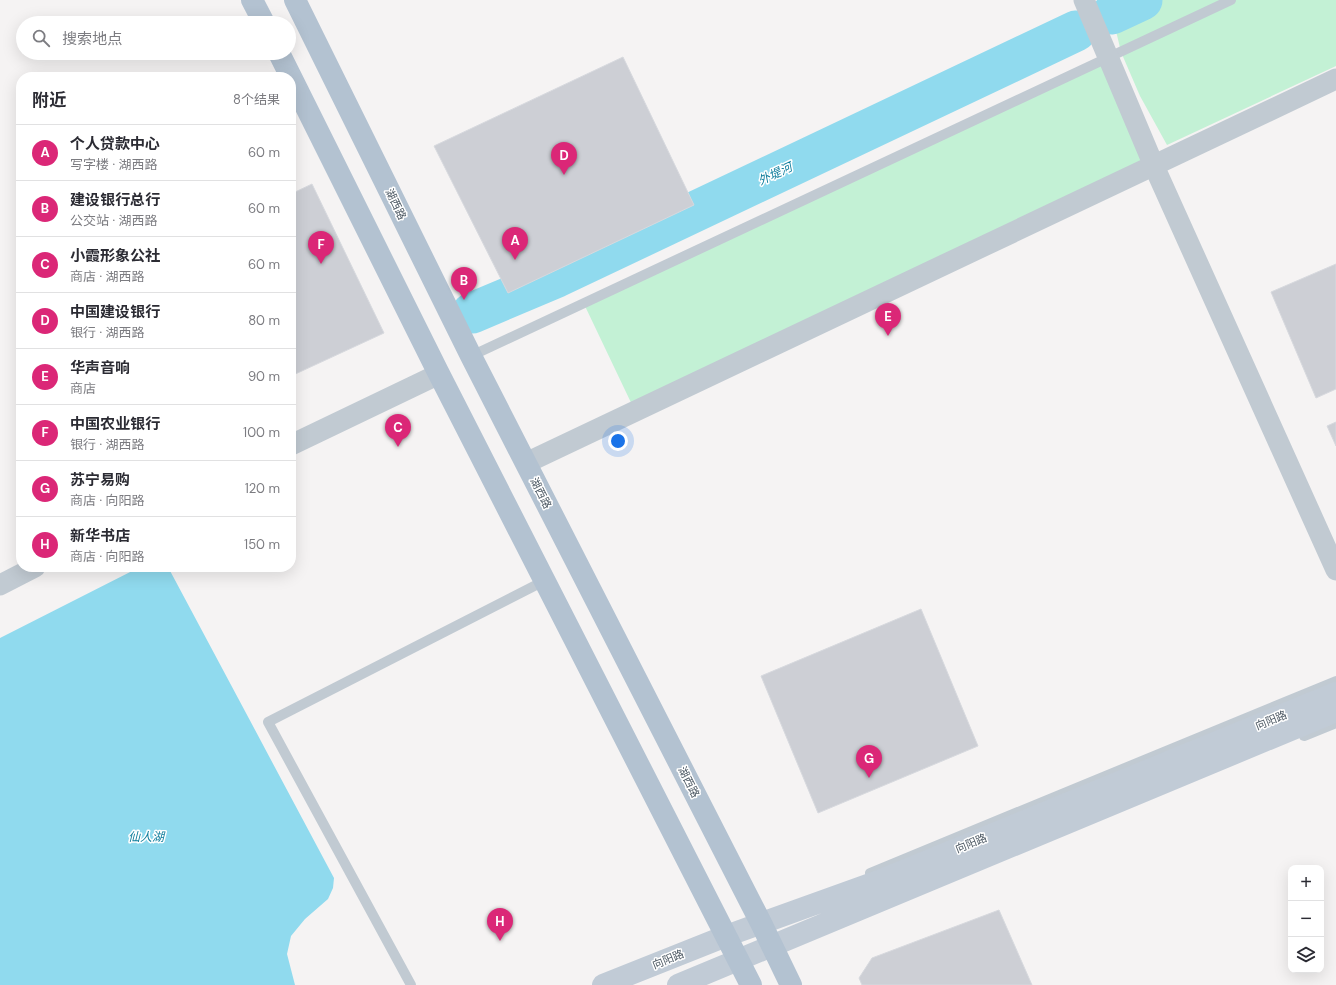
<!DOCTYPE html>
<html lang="zh">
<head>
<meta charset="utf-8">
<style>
  :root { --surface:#fff; --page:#f2f2f3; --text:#2b2b33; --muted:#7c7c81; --line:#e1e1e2; --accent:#db2777 }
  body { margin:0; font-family:"DM Sans","Noto Sans SC",sans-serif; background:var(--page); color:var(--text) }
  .controls { position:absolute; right:12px; bottom:12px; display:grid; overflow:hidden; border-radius:8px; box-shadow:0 4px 16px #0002 }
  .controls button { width:36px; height:36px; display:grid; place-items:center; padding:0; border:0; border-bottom:1px solid var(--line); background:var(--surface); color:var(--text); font:20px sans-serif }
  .you { position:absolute; left:618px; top:441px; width:14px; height:14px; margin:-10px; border:3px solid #fff; border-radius:50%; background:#1a73e8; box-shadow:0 0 0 6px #1a73e833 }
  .badge { display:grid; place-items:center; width:26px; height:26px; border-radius:50%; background:var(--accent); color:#fff; font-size:13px; font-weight:700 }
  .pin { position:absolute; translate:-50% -33px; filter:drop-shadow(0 1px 2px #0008) }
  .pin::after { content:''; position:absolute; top:21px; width:14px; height:12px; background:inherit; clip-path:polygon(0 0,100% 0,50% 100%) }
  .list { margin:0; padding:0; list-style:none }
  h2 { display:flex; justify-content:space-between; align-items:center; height:52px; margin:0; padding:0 16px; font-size:17px }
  h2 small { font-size:13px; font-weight:400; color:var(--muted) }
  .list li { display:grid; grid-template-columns:26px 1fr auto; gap:12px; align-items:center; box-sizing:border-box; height:56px; padding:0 16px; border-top:1px solid var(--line) }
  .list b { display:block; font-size:15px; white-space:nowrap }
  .list p { margin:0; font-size:13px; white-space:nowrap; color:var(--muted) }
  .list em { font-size:13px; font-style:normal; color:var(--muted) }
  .icon { flex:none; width:22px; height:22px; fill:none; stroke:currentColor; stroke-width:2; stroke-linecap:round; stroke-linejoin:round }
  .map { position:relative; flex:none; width:1336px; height:985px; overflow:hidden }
  .search { position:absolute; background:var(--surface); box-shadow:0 4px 16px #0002; left:16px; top:16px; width:280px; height:44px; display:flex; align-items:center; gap:10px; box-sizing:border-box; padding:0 14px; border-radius:22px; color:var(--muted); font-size:15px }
  .panel { position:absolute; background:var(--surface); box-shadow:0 4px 16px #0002; left:16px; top:72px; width:280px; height:500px; border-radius:16px }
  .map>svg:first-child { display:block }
</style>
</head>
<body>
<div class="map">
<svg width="1336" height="985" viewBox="0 0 1336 985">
  <rect width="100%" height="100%" fill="#f5f3f3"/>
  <!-- green -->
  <path fill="#c3f1d5" d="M1142,0H1336V66L1167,145L1140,96L1121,52L1112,14Z
    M1107,58L1154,166L635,411L584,304Z"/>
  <!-- water -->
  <path fill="#90daee" d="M140,567H168L334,878L333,888L328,899L305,919L291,936L287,954L295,985H0V638Z"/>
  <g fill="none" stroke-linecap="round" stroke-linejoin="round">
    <!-- river -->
    <path stroke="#90daee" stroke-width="41" d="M1112,14L1142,0
      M472,313L557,277L1076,31"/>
  </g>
  <!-- building -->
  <path fill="#cdcfd5" stroke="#d7d9de" d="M623,57L694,205L508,293L434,146Z
    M312,184L384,333L291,376V194Z
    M1336,264V389L1316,398L1271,292Z
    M1336,422V446L1327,426Z
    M921,609L978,746L818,813L761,676Z
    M999,910L1032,985H862L859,978L872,958Z"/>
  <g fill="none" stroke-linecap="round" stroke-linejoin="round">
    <!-- service -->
    <path stroke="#c1cad2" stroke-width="10" d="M471,356L1231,0
      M1304,736L1336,723
      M870,873L1336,681
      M411,985L268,722L544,581"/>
    <!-- minor -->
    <path stroke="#c1cad2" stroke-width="21" d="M1084,0L1154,166L1336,570
      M291,445L439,374
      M526,463L1336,79
      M0,585L35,567"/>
    <!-- secondary -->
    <path stroke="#c1cbd6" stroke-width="22" d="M603,985L726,936L884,879L1336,693
      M678,985L1336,711"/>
    <!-- primary -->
    <path stroke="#b3c2d1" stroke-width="22" d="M252,0L264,23
      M295,0L471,356L761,923L791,985
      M279,53L291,77
      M291,77L438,372L751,985"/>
  </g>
  <g text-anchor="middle" stroke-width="3" stroke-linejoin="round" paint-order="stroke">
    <!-- street labels -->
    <g font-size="11" fill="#4a5661" stroke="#fff">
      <text transform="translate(396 204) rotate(64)" y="4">湖西路</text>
      <text transform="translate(541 493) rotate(63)" y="4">湖西路</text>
      <text transform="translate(1271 720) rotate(-22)" y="4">向阳路</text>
      <text transform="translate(689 782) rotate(63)" y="4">湖西路</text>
      <text transform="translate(971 843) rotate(-22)" y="4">向阳路</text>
      <text transform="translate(668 959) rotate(-22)" y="4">向阳路</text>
    </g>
    <!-- water labels -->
    <g font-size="12" font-style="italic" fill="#0c7c9b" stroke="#fff">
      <text transform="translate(775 174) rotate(-25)" y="4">外堤河</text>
      <text x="146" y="841">仙人湖</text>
    </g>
  </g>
</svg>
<div class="controls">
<button>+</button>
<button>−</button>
<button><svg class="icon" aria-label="layers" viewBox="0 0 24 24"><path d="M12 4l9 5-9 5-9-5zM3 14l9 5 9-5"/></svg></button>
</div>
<div class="you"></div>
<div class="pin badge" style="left:515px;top:260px">A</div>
<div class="pin badge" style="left:464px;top:300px">B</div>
<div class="pin badge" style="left:398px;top:447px">C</div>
<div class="pin badge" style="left:564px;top:175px">D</div>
<div class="pin badge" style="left:888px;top:336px">E</div>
<div class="pin badge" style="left:321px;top:264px">F</div>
<div class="pin badge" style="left:869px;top:778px">G</div>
<div class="pin badge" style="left:500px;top:941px">H</div>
<div class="search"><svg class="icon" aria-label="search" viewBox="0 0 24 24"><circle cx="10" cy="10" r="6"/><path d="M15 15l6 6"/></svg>搜索地点</div>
<section class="panel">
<h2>附近<small>8个结果</small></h2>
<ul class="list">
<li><span class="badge">A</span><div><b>个人贷款中心</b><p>写字楼 · 湖西路</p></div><em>60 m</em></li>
<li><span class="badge">B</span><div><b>建设银行总行</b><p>公交站 · 湖西路</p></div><em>60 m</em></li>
<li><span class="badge">C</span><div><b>小霞形象公社</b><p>商店 · 湖西路</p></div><em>60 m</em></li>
<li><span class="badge">D</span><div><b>中国建设银行</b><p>银行 · 湖西路</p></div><em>80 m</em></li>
<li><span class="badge">E</span><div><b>华声音响</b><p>商店</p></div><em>90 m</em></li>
<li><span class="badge">F</span><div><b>中国农业银行</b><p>银行 · 湖西路</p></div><em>100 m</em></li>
<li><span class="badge">G</span><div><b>苏宁易购</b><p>商店 · 向阳路</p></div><em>120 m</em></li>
<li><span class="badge">H</span><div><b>新华书店</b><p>商店 · 向阳路</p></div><em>150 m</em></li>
</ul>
</section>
</div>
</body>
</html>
